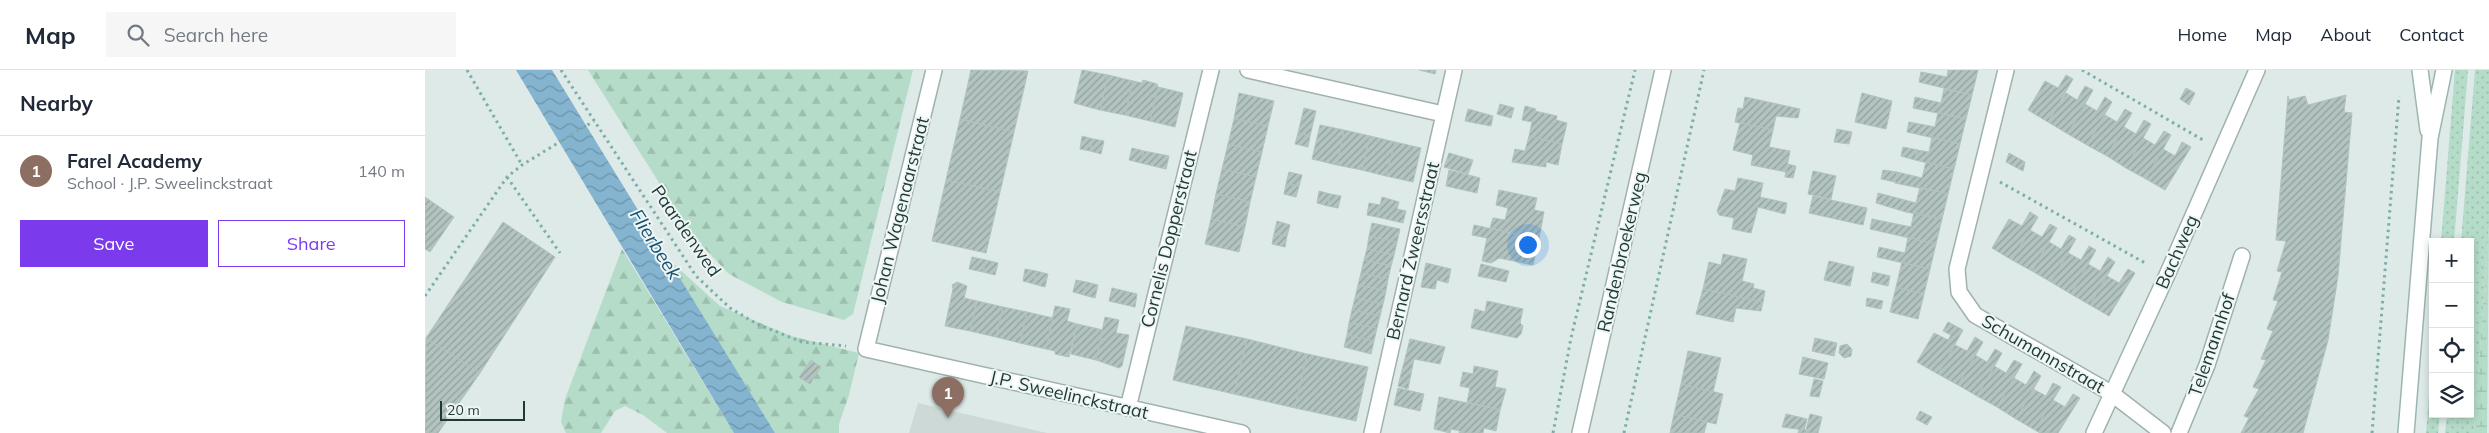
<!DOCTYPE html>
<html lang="en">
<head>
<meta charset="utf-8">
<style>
  :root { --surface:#fff; --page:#f6f6f7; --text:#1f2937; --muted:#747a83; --line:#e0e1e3; --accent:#7c3aed }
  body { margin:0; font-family:Mulish,sans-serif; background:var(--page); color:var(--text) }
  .controls { position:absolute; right:15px; bottom:15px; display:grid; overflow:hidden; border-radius:0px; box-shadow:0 2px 8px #0003 }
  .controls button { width:45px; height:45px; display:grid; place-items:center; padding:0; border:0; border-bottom:1px solid var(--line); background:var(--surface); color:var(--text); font:25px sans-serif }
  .scale { position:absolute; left:15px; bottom:12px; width:85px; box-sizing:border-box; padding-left:5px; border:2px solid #1f3938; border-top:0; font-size:14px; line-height:18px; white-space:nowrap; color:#1f3938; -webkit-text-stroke:4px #eef6f4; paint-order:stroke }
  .you { position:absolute; left:1102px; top:174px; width:18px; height:18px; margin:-12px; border:4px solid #fff; border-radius:50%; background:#1a73e8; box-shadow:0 0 0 8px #1a73e833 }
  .badge { display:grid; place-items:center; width:32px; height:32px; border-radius:50%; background:var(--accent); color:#fff; font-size:16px; font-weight:700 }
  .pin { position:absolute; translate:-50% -41px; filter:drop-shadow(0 1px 2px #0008) }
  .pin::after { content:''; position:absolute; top:26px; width:18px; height:15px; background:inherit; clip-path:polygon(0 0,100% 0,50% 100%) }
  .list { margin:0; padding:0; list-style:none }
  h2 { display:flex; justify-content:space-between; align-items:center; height:65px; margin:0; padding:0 20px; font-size:21px }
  h2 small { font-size:16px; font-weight:400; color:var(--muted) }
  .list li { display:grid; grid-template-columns:32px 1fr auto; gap:15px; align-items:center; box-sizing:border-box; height:70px; padding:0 20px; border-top:1px solid var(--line) }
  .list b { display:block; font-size:19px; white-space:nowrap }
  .list p { margin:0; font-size:16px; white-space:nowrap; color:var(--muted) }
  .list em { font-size:16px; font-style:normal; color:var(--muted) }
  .actions { display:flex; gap:10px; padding:15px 20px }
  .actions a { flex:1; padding:11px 0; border:1px solid var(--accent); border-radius:0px; text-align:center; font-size:18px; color:var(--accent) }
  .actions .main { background:var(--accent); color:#fff }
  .icon { flex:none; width:28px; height:28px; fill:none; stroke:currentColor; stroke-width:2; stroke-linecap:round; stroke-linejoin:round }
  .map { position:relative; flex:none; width:2064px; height:363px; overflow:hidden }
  header { display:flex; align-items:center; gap:30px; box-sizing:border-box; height:70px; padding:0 25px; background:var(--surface); border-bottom:1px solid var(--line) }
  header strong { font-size:24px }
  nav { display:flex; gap:28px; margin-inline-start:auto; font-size:18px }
  .search { width:350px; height:45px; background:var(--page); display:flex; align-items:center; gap:12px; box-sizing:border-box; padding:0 18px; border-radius:0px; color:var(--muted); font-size:19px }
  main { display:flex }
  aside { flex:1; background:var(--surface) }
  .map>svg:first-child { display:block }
</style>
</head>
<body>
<header>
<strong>Map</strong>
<div class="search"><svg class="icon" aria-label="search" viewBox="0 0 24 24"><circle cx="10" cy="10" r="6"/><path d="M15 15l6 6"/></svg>Search here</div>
<nav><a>Home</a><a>Map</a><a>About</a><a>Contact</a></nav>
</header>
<main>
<aside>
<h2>Nearby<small></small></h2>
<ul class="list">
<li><span class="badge" style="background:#8d6e63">1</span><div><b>Farel Academy</b><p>School · J.P. Sweelinckstraat</p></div><em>140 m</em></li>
</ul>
<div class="actions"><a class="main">Save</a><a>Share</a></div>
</aside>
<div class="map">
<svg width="2064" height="363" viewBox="0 0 2064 363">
  <defs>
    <pattern id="grass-dots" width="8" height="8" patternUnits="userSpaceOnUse" patternTransform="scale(1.25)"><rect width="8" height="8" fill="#b5dcc8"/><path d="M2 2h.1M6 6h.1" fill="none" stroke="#9bbead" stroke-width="1.8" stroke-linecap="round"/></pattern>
    <pattern id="forest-firs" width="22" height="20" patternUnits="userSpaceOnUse" patternTransform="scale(1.25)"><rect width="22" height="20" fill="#b5dcc8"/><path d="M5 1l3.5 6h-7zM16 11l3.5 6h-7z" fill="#9bbead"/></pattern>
    <pattern id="wetland-marsh" width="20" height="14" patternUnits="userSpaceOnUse" patternTransform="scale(1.25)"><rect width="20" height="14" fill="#b5dcc8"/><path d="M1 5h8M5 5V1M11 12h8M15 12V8" fill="none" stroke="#9bbead"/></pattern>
    <pattern id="water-waves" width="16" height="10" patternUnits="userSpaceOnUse" patternTransform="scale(1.25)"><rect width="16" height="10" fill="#84b4d0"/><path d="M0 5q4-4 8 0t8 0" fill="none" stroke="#6b93aa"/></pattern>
    <pattern id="building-hatch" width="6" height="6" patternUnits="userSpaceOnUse" patternTransform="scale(1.25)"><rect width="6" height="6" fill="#b3c4c0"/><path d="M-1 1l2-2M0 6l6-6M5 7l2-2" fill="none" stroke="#91a09d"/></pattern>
  </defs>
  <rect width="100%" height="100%" fill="#ddeae7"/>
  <!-- built -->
  <path fill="#ccd9d6" d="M493,333L622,363H484Z"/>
  <!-- grass -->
  <path fill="url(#grass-dots)" d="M2030,0H2043L2029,172H2016Z
    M2050,0H2064V156L2049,363H2020L2022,344H2045V172H2036Z
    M2008,273V344H2015L2013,363H2001Z"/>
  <!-- forest -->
  <path fill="url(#forest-firs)" d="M163,0H488L428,244L419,250L357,232L304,204L267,165Z
    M197,179L309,363H242L218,345L200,336L190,341L176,363H141L136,352L140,329Z
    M241,187L295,236L366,266L434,283L424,325L414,354V363H350Z"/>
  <!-- wetland -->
  <path fill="url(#wetland-marsh)" d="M2064,156L2062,363H2049Z"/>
  <!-- water -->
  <path fill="url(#water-waves)" d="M91,0H127L350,363H309Z"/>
  <!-- building -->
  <path fill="url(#building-hatch)" stroke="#b0c3bf" d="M546,0L603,1L589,62L535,49Z
    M657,0L683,5L675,40L649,33Z
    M994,0H1011L1010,4Z
    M1523,0H1553L1547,25L1494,12L1496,2L1522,7Z
    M683,5L708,11L700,45L675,40Z
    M1641,5L1648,9L1623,52L1603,40L1620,11L1633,18Z
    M718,10L732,14L733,17L725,51L700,45L708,11L717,13Z
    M1660,16L1668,20L1643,64L1623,52L1641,23L1652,30Z
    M733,17L758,23L750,57L725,51Z
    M1761,18L1770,23L1764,35L1755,29Z
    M1519,19L1547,25L1541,49L1488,38L1490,27L1516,33Z
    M814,23L849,31L843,56L809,49Z
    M1437,23L1467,31L1461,59L1430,52Z
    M1921,25L1919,42L1927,43L1913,206L1903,270L1878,363H1816L1824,348L1819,346L1834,319L1828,317L1841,290L1836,289L1848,261L1842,259L1853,231L1848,230L1857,202L1852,201L1861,171L1851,170L1863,26L1864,30L1880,26L1883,35Z
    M1320,27L1375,39L1373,48L1351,46L1348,60L1310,52L1313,38L1318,39Z
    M1680,27L1687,32L1662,75L1643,64L1660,34L1672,41Z
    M1075,34L1089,38L1086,48L1072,44Z
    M1100,36L1111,39L1110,41L1132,46L1131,50L1142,53L1137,74L1104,66L1107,52L1097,50Z
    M879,38L891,41L885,66L873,63Z
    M1043,39L1068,46L1066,56L1040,51Z
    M1700,39L1707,43L1682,86L1662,75L1680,45L1692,52Z
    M1513,42L1541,49L1535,74L1482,62L1484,52L1510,57Z
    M535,49L589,62L575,122L521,110Z
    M809,49L843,56L837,82L803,74Z
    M1719,50L1726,54L1701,98L1682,86L1699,57L1711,64Z
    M1315,53L1348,60L1344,77L1365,81L1361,102L1326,95L1328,85L1308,80Z
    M895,55L919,60L912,95L887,89Z
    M1412,59L1427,62L1424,74L1409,72Z
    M919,60L945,66L937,100L912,95Z
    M1739,61L1746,65L1721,109L1701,98L1718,68L1730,75Z
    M873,63L885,66L883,77L870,74Z
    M657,66L668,69L665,81L655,79Z
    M945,66L970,72L961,106L937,100Z
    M1104,66L1137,74L1133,95L1121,92V97L1087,92L1090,79L1100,81Z
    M1507,67L1535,74L1529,99L1490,90L1492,80L1504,82Z
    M668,69L679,71L676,84L665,81Z
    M970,72L996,78L988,112L961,106Z
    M1757,72L1766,77L1740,120L1721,109L1738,79L1750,86Z
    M803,74L837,82L831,107L797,99Z
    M1478,77L1493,80L1490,90L1476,86Z
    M707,78L719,81L716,93L704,90Z
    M719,81L744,86L741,99L716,93Z
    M1024,83L1048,90L1043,104L1019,97Z
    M1584,83L1600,92L1598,101L1581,92Z
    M1501,92L1529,99L1523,124L1470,113L1472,102L1497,108Z
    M1362,94L1371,96L1368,108L1360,107Z
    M797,99L831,107L825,132L791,124Z
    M1024,100L1055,108L1052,123L1021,116Z
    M1458,100L1472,102L1470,112L1456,109Z
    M1388,101L1411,106L1406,129L1383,124Z
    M864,102L877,105L874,116L861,114Z
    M1313,108L1338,113L1335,127L1362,133L1360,144L1333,137L1326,163L1307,159L1309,148L1294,145L1292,141L1300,119L1310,121Z
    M521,110L575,122L561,183L507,171Z
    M861,114L874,116L871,127L859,124Z
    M1495,117L1523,124L1517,149L1481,142L1451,133L1453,123L1491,133Z
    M1074,120L1112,128L1109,140L1119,142L1114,169L1065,158L1068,148L1080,150L1083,138L1071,135Z
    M894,121L905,124L903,136L892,133Z
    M791,124L825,132L820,157L786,149Z
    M905,124L916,126L913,138L903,136Z
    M1388,126L1442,138L1438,155L1384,143Z
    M0,127L29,147L5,182L0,179Z
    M957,127L974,132L972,139L981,141L978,153L952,147Z
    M944,133L955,135L952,147L942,145Z
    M1489,142L1517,149L1511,174L1445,159L1447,149L1486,157Z
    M1605,142L1613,147L1587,190L1567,178L1584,149L1597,156Z
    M786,149L820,157L814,182L780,174Z
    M852,151L865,155L862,166L849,164Z
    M78,152L130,187L55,303L1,268Z
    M947,153L975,159L972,172L944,166Z
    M1625,154L1632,158L1607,201L1587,190L1605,160L1617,167Z
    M1049,155L1114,169L1108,195L1074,188L1066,193L1057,191L1062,168L1047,165Z
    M849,164L862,166L860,177L847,174Z
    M1644,165L1651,169L1626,212L1607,201L1624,172L1636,179Z
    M944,166L972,172L969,185L942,179Z
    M1483,167L1511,174L1505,199L1452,187L1454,177L1480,183Z
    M1664,176L1671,180L1646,224L1626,212L1643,183L1656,190Z
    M942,179L969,185L966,196L939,190Z
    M1298,184L1322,189L1317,211L1329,214L1328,218L1340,221L1338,232L1278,219L1284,192L1296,195Z
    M547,187L561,190L558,202L544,199Z
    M1683,187L1690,192L1665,235L1646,224L1663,194L1675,201Z
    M561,190L573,193L570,205L558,202Z
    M939,190L966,196L963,209L936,203Z
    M1404,191L1429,197L1425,216L1399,210Z
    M1477,192L1505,199L1499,224L1471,217Z
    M1001,193L1026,199L1023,213L1012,210L1010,219L996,217Z
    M1056,194L1084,201L1081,212L1053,206Z
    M600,199L611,201L609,214L598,211Z
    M1703,199L1710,203L1684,246L1665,235L1682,206L1694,213Z
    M611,201L623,204L620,217L609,214Z
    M1448,202L1465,206L1463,216L1446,212Z
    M936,203L963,209L961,221L933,215Z
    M651,210L661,212L659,225L648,222Z
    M532,212L542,216L539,228L552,231L545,261L520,256L528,219L527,215Z
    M661,212L673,215L670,228L659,225Z
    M933,215L961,221L958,234L930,228Z
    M1471,217L1499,224L1493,249L1465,242Z
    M687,218L712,224L710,237L684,231Z
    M1278,219L1338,232L1336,241L1311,238L1308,252L1271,244Z
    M930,228L958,234L955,246L927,240Z
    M1442,228L1458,231L1456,239L1441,236Z
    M552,231L578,237L571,267L545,261Z
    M1062,231L1098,239L1095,253L1098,256L1096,264L1092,268L1046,258L1050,239L1060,242Z
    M630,236L645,239L642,251L652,254L644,287L630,284V281L621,279Z
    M578,237L602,242L595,273L571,267Z
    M927,240L955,246L952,258L924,253Z
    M602,242L628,248L621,279L595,273Z
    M680,247L694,250L691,263L704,265L697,296L694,298L671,290Z
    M1523,252L1538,260L1513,304L1492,292L1509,263L1523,270L1526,265L1518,261Z
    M924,253L952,258L949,271L922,265Z
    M652,254L678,260L671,290L646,284Z
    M761,256L822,269L809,324L748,310Z
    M922,265L949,271L946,284L919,277Z
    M1550,267L1558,272L1533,315L1513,304L1530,275L1542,281Z
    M1,268L55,303L13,363H0Z
    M1390,268L1412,273L1409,286L1387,281Z
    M822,269L882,284L870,338L809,324Z
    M985,269L1020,277L1015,294L989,289L983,319L973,316Z
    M1422,274L1427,279L1426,286L1419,288L1414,283L1415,276Z
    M1570,279L1577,283L1552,326L1533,315L1550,285L1562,292Z
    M1263,281L1296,288L1288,322L1256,314Z
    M882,284L943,297L931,351L870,338Z
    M1378,287L1403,293L1399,309L1374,304Z
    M386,290L396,297L385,314L374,307Z
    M1589,290L1597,294L1572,337L1552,326L1569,296L1581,303Z
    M1049,296L1073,301L1070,317L1081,319L1075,340L1042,332L1045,318L1035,316L1038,302L1048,304Z
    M1609,301L1616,306L1591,349L1572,337L1589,308L1601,315Z
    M1389,309L1398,311L1394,327L1385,326Z
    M1628,313L1636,317L1610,360L1591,349L1608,319L1621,326Z
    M1256,314L1298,324L1291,354L1249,344Z
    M973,318L999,324L995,341L969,335Z
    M1648,324L1655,328L1633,363H1615L1610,360L1628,330L1640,337Z
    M1014,327L1075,340L1071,361L1059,358L1058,363H1034L1035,361L1026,359L1025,363L1009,359Z
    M1495,341L1507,347L1502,355L1491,349Z
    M1249,344L1282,352L1279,363H1245Z
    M1361,344L1382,349L1379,360L1357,357Z
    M1385,344L1397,347L1393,363H1373L1374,359L1381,360Z"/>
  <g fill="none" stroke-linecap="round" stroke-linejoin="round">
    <defs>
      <path id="minor" d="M509,0L441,279L817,363
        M823,0L1018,44
        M1581,0L1532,199L1534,222L1550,245L1686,323L1738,363
        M703,338L786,0
        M947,363L1029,0
        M1155,363L1238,0
        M1669,363L1742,205L1832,0
        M1754,363L1782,295L1817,186"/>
      <path id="secondary" d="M1995,0L2003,60
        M1981,363L2005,68L2019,0"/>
    </defs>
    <!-- minor casing -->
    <use href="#minor" stroke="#a0b1af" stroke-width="18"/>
    <!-- secondary casing -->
    <use href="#secondary" stroke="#9db5b2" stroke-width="18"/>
    <!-- path -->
    <path stroke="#7daea9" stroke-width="3" stroke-dasharray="2.5 4" stroke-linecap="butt" d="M42,0L97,95
      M136,0L271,206L305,238L332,254L377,272L421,276
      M1657,0L1778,70
      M82,107L135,183
      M1575,112L1722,194
      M0,226L82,107L97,95L169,51
      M1128,363L1146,268L1210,0
      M1199,363L1279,0
      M1947,363L1974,26"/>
    <!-- minor -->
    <use href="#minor" stroke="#fff" stroke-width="15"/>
    <!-- secondary -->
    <use href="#secondary" stroke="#fff" stroke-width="15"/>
  </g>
  <g text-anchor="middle" stroke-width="4" stroke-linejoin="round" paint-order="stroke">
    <!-- street labels -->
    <g font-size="18" fill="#1f3938" stroke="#eef6f4">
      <text transform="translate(475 140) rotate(-76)" y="6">Johan Wagenaarstraat</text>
      <text transform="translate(261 161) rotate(55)" y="6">Paardenwed</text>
      <text transform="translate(744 169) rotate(-76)" y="6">Cornelis Dopperstraat</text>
      <text transform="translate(988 181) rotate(-77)" y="6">Bernard Zweersstraat</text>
      <text transform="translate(1197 182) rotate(-77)" y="6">Randenbroekerweg</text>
      <text transform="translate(1752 182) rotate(-66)" y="6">Bachweg</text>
      <text transform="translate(1787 275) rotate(-71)" y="6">Telemannhof</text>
      <text transform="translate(1618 284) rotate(30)" y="6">Schumannstraat</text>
      <text transform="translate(644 325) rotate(13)" y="6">J.P. Sweelinckstraat</text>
    </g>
    <!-- water labels -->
    <g font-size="19" font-style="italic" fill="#195275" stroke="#eef6f4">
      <text transform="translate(231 174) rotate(58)" y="7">Flierbeek</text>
    </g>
  </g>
</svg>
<div class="controls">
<button>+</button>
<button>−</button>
<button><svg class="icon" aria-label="locate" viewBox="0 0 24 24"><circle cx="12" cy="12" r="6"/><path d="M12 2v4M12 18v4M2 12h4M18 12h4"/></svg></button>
<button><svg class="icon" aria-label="layers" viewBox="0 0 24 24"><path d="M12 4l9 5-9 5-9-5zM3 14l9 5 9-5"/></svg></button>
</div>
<div class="scale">20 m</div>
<div class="you"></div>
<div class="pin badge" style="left:523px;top:348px;background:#8d6e63">1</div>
</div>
</main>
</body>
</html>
